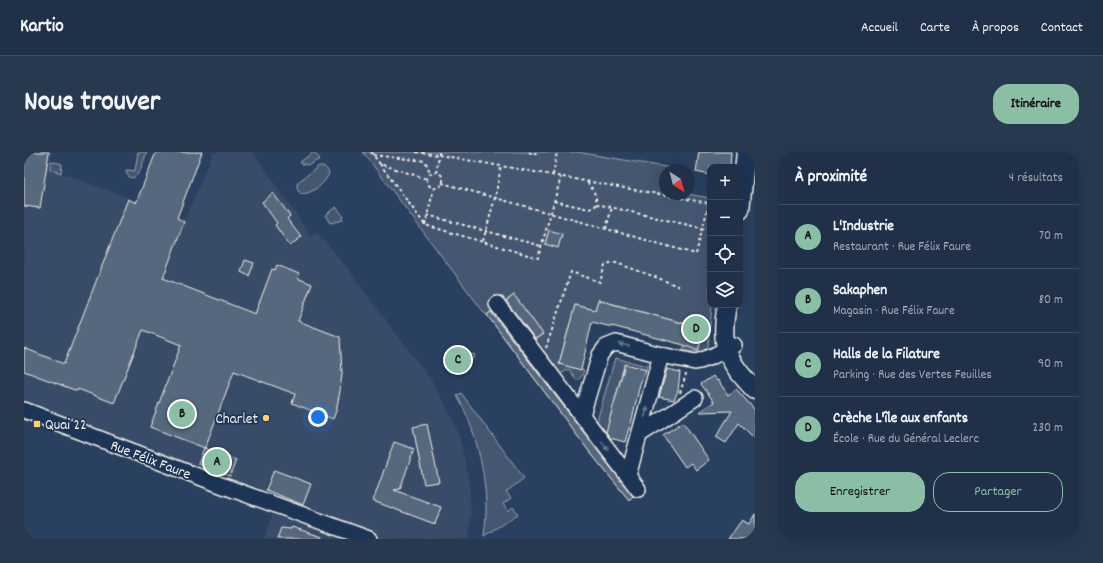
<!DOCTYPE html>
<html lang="fr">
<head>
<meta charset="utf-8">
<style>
  :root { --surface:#203048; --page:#28384f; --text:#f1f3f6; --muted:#a2a9b4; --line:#3d4b60; --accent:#8abfa5 }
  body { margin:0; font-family:Dekko,sans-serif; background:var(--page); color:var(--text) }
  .controls { position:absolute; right:12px; top:12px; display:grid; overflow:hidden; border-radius:8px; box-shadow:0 4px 16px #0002 }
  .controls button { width:36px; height:36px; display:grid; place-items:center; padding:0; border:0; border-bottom:1px solid var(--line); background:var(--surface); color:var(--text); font:20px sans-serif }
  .compass { position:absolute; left:635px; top:12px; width:36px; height:36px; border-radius:50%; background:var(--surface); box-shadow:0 4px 16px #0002; rotate:144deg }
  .you { position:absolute; left:294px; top:265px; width:14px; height:14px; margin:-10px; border:3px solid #fff; border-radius:50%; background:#1a73e8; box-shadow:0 0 0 6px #1a73e833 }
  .badge { display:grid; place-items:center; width:26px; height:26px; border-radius:50%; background:var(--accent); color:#111; font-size:13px; font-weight:700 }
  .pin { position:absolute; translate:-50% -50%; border:2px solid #fff; box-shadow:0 1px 4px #0006 }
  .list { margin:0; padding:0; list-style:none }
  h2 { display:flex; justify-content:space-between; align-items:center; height:52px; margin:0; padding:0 16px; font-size:17px }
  h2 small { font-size:13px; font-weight:400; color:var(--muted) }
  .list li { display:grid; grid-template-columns:26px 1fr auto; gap:12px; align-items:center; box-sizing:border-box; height:64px; padding:0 16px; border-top:1px solid var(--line) }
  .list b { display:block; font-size:15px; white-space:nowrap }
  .list p { margin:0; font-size:13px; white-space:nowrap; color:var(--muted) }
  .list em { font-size:13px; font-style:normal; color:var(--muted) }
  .actions { display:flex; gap:8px; padding:12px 16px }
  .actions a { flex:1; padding:9px 0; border:1px solid var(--accent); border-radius:16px; text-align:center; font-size:14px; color:var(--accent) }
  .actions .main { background:var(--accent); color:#111 }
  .icon { flex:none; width:22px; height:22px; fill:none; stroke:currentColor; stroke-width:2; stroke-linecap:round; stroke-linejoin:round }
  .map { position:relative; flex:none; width:731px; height:387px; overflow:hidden; border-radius:16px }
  header { display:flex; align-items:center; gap:24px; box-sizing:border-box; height:56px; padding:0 20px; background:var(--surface); border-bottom:1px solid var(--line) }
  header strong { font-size:19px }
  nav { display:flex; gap:22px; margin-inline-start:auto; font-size:14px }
  .intro { display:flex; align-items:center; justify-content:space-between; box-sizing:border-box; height:96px; padding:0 24px }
  h1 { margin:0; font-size:28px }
  .button { padding:10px 18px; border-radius:16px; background:var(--accent); color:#111; font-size:14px; font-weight:700 }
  main { display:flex; gap:24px; padding:0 24px }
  aside { flex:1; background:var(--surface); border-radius:16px; box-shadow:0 4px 16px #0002 }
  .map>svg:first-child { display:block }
</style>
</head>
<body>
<header>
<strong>Kartio</strong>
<nav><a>Accueil</a><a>Carte</a><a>À propos</a><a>Contact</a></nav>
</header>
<div class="intro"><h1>Nous trouver</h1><a class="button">Itinéraire</a></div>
<main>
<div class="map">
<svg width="731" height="387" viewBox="0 0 731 387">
  <rect width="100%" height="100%" fill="#2a4060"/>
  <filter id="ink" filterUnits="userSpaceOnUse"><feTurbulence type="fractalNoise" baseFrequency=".025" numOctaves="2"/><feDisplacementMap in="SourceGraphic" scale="8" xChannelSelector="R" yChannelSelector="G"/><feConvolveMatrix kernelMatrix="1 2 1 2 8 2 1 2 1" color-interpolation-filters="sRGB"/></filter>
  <g filter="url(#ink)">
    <!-- built -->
    <path fill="#374c69" d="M0,0H28L26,17L161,67L189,0H229L287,84L294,81L324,117L407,228L419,248L430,270L437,291L444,323L447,357L445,387H240L249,362L0,268Z"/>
    <!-- green -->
    <path fill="#445771" stroke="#9ca4ac" d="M114,0H123L115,21L109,26C104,25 102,23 102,18L111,19Z
      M290,0L296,7L285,13L278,12L276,10Z
      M339,0H553L659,18H641V42H663L686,46V153H688L684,195L677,201L659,198L660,194L674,197V199L681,176L680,177L673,175L575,148V147L571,158L551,153L535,211L560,218L558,224L553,229L545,217L537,222L511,188L519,182L490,143L482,149L477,143L466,151L470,157L462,163Z
      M27,9L38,12L37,21L26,17Z
      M295,14C301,14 303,16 305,21C302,31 288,42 277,42C273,38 272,36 274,30Z
      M312,55L318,62L319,68L306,71L301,63Z
      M446,202L451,203L446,211L444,210L440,217L436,212L438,208Z
      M591,206L623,214L622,218L599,212L600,213L585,269H584L585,270L583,278L590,287L587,286L573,269Z
      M437,241L500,326L482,340L487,346L479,352L484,359L489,355L494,362L460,384C461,375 462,366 462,356C462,321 451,274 433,244Z"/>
    <!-- building -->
    <path fill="#56677d" stroke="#f4f1e8" d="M0,0H25L16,56L0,54Z
      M132,0H178L153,66L160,70L139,126L231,162L248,117L251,118L253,113L275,122L273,126L288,132L274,169L316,185L318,221L316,239L312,259L309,267L268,251L271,242L210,219L181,296L126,275L157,193L119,178L90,251L54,237L53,239L0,219V196L40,212L104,47L112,51Z
      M675,0H707L706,15H686V23L672,20Z
      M249,41L266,64L263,67L277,85L266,94L251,73L253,71L238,50Z
      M525,78L538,82L534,96L521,92Z
      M221,108L230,111L225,124L217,120Z
      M490,143L519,182L511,187L482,149Z
      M574,148L680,177L674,199L660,193L588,174V175L568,170L557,218L535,212L551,153L571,158Z
      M467,160L609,344L605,348L564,298L463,163Z
      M601,212L622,218L616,232L606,276H605L601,290L586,286L582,280Z
      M643,217L656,220L654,239L650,248L635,245Z
      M689,224L693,229L694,228L704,243L712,237L731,258V287L715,271L702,291L692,285L708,259L675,260L690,250L677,232Z
      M659,270L685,308L672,318L667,311L661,315L639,283Z
      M403,272L415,330L400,332L389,275Z
      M370,290L390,297L376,337L370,338L417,355L411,372L349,349Z
      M180,296L212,308L206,324L174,312Z
      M250,318L287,332L279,353L242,338Z
      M731,362V387H704L718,368L725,372Z
      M268,375L298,385L297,387H253L257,376L267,377Z"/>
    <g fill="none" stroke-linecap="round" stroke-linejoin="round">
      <defs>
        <path id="minor" d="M473,152L614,337
          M0,258L194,332L345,387
          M558,263L576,203L582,195L592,191L637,203L671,210L676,209L689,204L710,193
          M615,283L671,246
          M604,324L637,203"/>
        <path id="major" d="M716,58L722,0
          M703,153C695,194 703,209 731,238"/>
      </defs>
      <!-- minor casing -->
      <use href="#minor" stroke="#f4f1e8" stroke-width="18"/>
      <!-- major casing -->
      <use href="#major" stroke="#f4f1e8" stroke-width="21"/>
      <!-- path -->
      <path stroke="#f4f1e8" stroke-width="2" stroke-dasharray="3 3" stroke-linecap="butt" d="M347,0L356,12L403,27
        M392,0L415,3V0
        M505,0L509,3L513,0
        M349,3L401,9L407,22
        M356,12L401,73L514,106L537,25
        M403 28a8 8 0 1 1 16 0a8 8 0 1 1-16 0Z
        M412,21L415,3L685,51L672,102L418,31
        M529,23L533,0
        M563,30C569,37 572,42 573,52L686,78
        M530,49L565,57L569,56L573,52
        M403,63L517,94
        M401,73L410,36
        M582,77L588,55
        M459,89L471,46L477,14
        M522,196L547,120L576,130L581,113L586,111H592L629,124L656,135
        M656,241L662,222"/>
      <!-- minor -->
      <use href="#minor" stroke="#1d3557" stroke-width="15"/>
      <!-- major -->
      <use href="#major" stroke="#1d3557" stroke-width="18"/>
    </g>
    <!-- one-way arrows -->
    <defs><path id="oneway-solid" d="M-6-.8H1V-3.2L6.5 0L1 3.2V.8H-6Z"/></defs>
    <g fill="#68778a">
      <use href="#oneway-solid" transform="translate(600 193) rotate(-168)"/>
      <use href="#oneway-solid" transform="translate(622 260) rotate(-74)"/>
      <use href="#oneway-solid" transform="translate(581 294) rotate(53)"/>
    </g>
  </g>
  <!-- markers -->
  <g fill="#ffd166" stroke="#1d3557" stroke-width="1.5">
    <circle cx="242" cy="266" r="4"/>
    <rect x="9" y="268" width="8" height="8" rx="2"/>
  </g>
  <g text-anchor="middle" stroke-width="3.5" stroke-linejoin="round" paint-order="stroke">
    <!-- poi labels -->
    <g font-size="15" fill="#f4f1e8" stroke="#1d3557" text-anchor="end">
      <text x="234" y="271">Charlet</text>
      <text x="21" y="277" text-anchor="start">Quai 22</text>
    </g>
    <!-- street labels -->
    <g font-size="15" fill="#f4f1e8" stroke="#1d3557">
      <text transform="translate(127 307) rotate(21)" y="5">Rue Félix Faure</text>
    </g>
  </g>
</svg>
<div class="controls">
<button>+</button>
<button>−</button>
<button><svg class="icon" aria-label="locate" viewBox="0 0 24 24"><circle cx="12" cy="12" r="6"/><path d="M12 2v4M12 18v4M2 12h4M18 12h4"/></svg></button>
<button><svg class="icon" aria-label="layers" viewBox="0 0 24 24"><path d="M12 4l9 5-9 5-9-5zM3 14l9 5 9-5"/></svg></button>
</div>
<svg class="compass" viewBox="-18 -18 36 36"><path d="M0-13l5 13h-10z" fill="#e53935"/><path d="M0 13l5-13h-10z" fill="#a2a9b4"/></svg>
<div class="you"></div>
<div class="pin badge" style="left:193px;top:310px">A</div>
<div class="pin badge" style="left:158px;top:262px">B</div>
<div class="pin badge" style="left:434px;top:208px">C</div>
<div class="pin badge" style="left:672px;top:177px">D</div>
</div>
<aside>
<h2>À proximité<small>4 résultats</small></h2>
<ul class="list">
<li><span class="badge">A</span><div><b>L'Industrie</b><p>Restaurant · Rue Félix Faure</p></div><em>70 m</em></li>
<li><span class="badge">B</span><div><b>Sakaphen</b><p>Magasin · Rue Félix Faure</p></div><em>80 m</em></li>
<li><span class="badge">C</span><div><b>Halls de la Filature</b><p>Parking · Rue des Vertes Feuilles</p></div><em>90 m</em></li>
<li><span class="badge">D</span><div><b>Crèche L'île aux enfants</b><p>École · Rue du Général Leclerc</p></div><em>230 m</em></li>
</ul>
<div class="actions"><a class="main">Enregistrer</a><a>Partager</a></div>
</aside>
</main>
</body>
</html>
